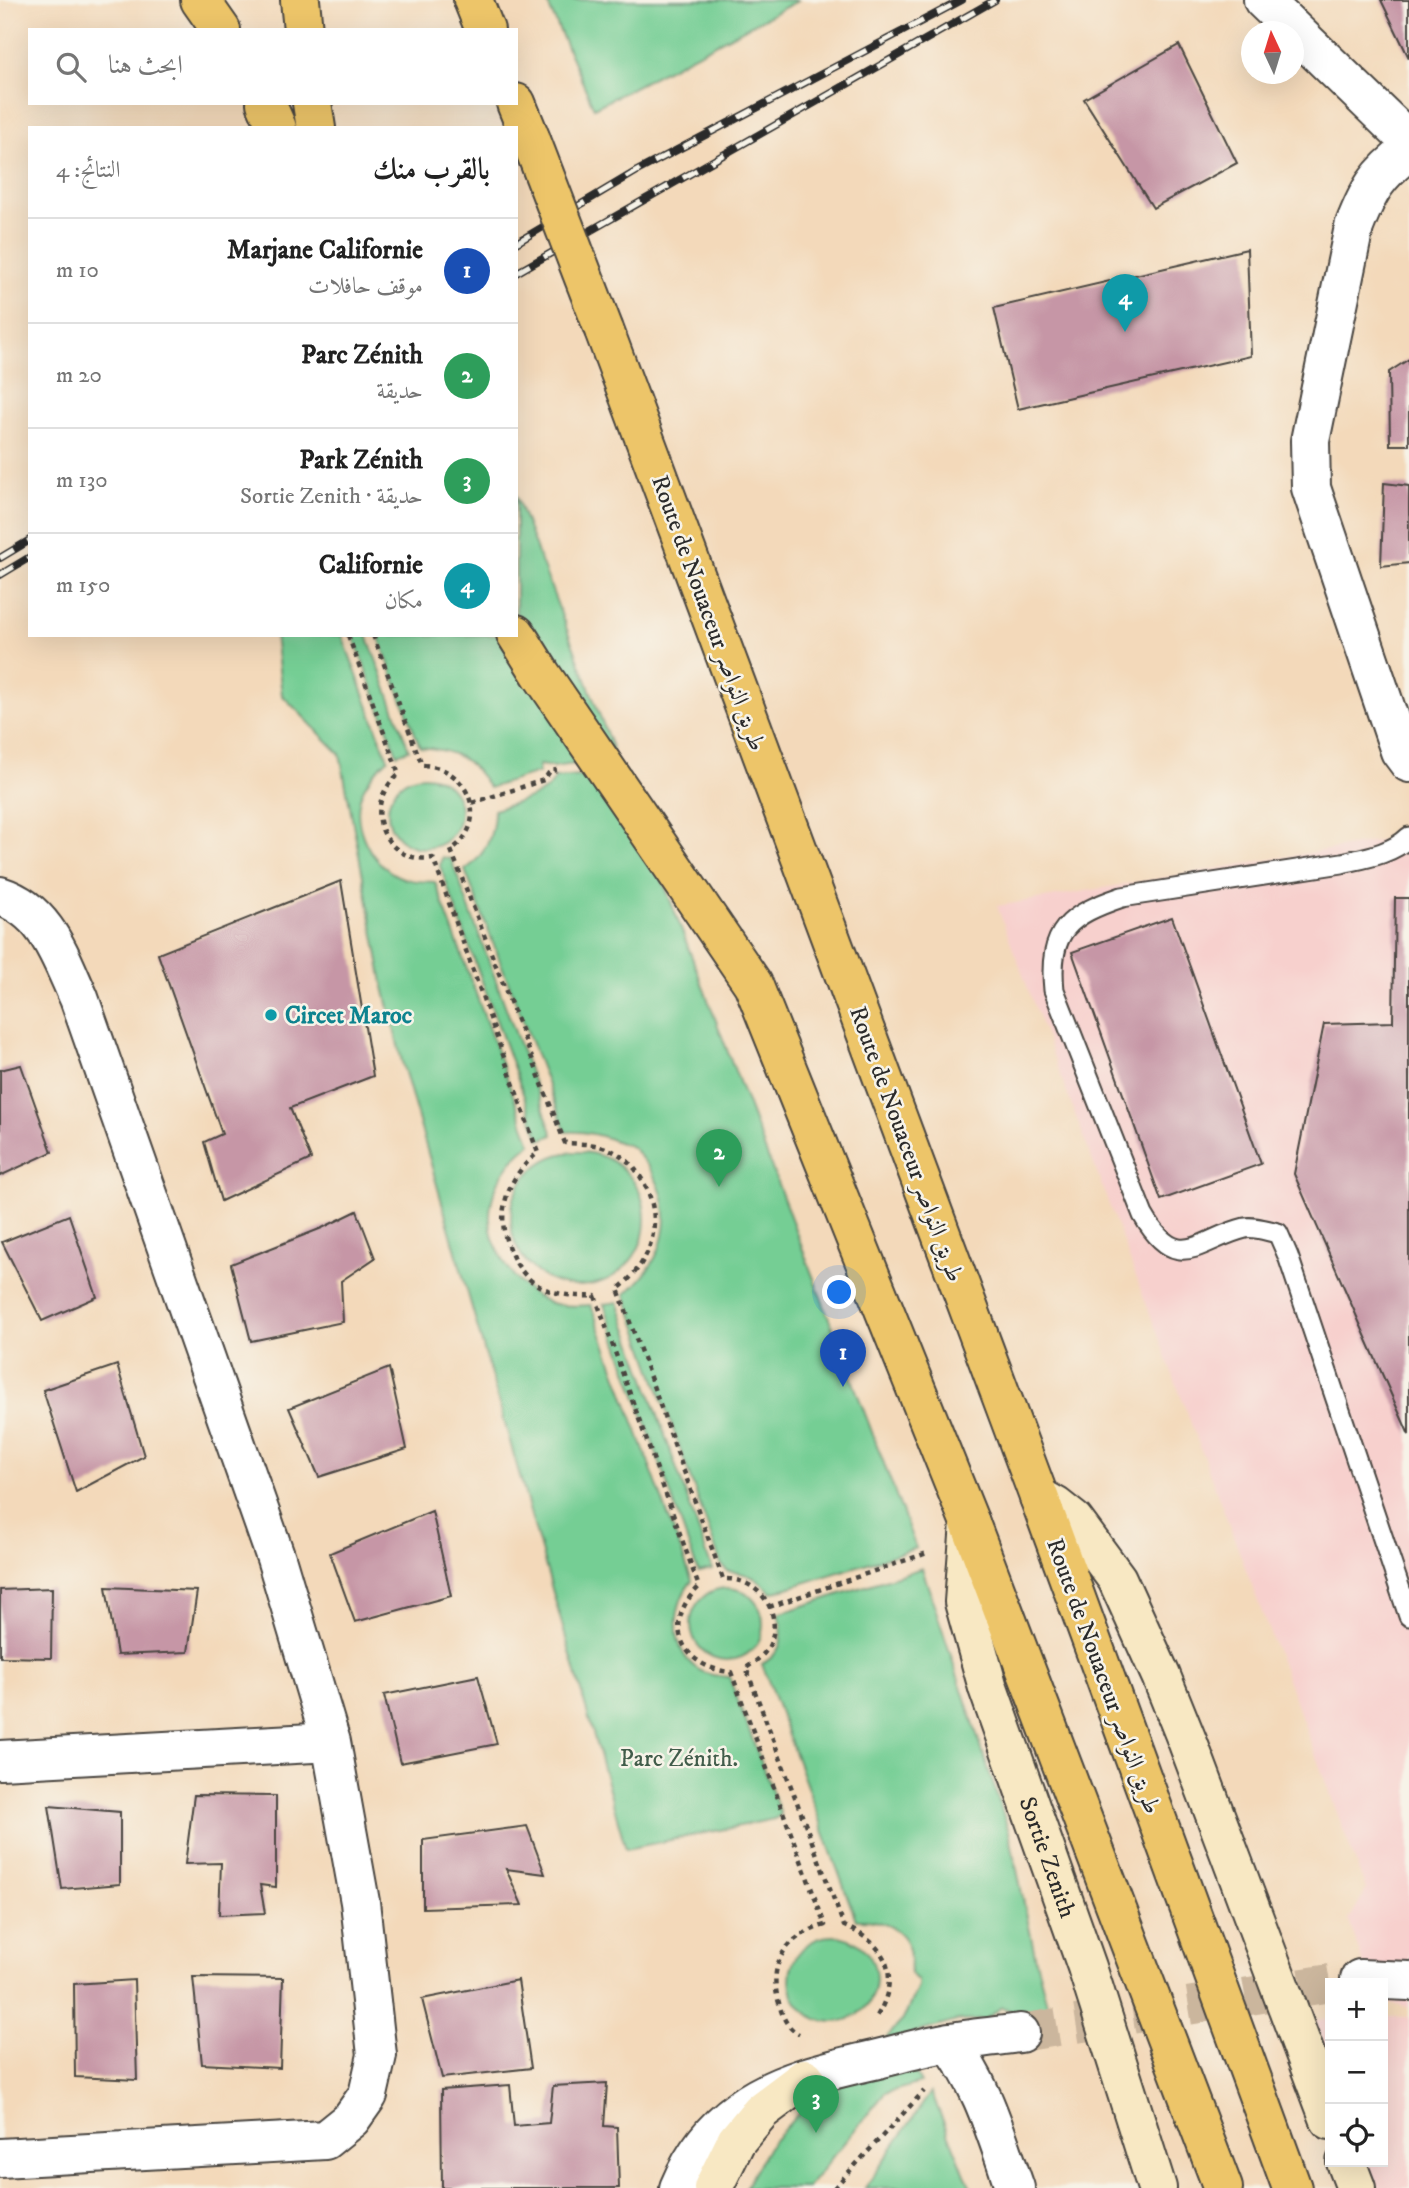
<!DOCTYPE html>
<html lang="ar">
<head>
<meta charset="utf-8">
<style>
  :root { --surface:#fff; --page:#f6f6f6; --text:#222; --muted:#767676; --line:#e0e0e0; --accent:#d93025 }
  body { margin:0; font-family:"IM FELL DW Pica",Amiri,serif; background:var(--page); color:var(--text); direction:rtl }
  .controls { position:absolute; right:21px; bottom:21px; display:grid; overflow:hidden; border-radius:0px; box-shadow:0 7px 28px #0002 }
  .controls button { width:63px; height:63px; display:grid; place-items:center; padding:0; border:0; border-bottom:2px solid var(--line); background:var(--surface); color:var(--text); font:35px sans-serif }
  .compass { position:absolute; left:1241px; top:21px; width:63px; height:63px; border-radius:50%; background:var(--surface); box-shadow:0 7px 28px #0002; rotate:356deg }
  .you { position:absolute; left:840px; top:1293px; width:24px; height:24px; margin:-18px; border:5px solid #fff; border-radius:50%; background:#1a73e8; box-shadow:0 0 0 10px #1a73e833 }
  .badge { display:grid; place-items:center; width:46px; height:46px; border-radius:50%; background:var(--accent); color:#fff; font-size:23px; font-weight:700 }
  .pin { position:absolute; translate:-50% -58px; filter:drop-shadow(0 2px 4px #0008) }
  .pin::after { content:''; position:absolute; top:37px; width:24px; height:21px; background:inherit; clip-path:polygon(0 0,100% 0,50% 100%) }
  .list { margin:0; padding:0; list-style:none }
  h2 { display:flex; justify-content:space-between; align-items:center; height:91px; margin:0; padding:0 28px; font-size:30px }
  h2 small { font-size:23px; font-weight:400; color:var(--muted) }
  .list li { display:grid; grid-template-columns:46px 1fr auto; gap:21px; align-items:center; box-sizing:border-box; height:105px; padding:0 28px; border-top:2px solid var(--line) }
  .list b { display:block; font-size:26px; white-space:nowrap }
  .list p { margin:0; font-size:23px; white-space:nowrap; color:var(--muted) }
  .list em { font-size:23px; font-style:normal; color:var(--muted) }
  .icon { flex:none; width:38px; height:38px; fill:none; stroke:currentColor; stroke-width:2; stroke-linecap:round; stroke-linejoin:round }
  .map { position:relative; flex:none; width:1409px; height:2188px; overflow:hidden; direction:ltr }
  .search { position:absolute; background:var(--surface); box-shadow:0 7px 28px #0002; left:28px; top:28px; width:490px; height:77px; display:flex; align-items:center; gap:18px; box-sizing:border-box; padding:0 24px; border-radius:0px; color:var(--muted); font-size:26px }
  .panel { position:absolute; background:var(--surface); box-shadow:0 7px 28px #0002; left:28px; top:126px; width:490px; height:511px; border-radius:0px; direction:rtl }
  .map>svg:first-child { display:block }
</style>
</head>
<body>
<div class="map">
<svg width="1409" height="2188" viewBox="0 0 1409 2188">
  <rect width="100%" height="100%" fill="#f7f3e8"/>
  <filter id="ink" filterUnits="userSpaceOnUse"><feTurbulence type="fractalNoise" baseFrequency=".0143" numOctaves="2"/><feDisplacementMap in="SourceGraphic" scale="14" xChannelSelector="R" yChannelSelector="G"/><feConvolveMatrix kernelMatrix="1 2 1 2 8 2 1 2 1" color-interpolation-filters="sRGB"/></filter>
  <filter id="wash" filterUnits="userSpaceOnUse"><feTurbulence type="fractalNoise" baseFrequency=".00686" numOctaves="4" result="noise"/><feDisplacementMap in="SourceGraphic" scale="28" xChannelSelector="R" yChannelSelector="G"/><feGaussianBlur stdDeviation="1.57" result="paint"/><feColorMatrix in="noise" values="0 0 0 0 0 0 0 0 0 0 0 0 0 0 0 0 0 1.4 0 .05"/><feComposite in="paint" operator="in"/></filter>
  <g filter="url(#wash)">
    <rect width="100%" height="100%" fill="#f3d9ba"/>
    <!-- built -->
    <path fill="#f7d0cd" d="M1409,836V2008L1383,2002V1983H1369L1349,1920L1366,1890L997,906Z
      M1383,2017H1409V2188H1371L1362,2162H1383Z
      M1330,2019V2065L1315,2020Z"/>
    <!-- green -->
    <path fill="#75ce94" stroke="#507c60" stroke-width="2" d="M546,0H799L594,108Z
      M516,496L613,750L604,760L553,767L539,765L538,773L489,788C471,758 454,750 420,747L378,635H516Z
      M275,635H342L388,759C379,767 370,777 364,788C348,819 368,862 398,876C410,882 422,881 435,882L531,1144C502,1164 482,1202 493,1238C495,1245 499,1251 502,1258C511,1276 528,1294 548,1302C560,1307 578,1306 591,1305L692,1581C672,1604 670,1648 696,1668C706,1675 717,1676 729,1677L781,1815L774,1819L626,1849L402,1062L383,983L340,754L282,695Z
      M353,635H367L409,750L397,754Z
      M622,773L916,1548L771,1593C758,1577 747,1573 727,1571L721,1564L625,1294C666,1261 679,1209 647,1165C643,1160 638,1153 633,1148C629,1145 623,1144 618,1142C600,1135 586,1131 566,1132L465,870C485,856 494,835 494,810C510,804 550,796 555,778Z
      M388 812a36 36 0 1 1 72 0a36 36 0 1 1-72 0Z
      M442,857L451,859L553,1135L540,1140L440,866Z
      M511 1219a67 67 0 1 1 134 0a67 67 0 1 1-134 0Z
      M618,1302L712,1569L698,1572L604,1304Z
      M922,1568L1009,1832L1036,1960L1051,2020L1026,2017L1002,2007L985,2020L957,2021L882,2042L903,2020L918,1987V1981L910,1973C909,1965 911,1957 909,1950C903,1926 878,1919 856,1920L762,1664C783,1653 785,1634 778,1614Z
      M691 1624a36 36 0 1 1 72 0a36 36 0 1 1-72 0Z
      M790 1979a43 43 0 1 1 86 0a43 43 0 1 1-86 0Z
      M909,2062L921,2083L885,2093L807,2188H745L768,2147L799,2113L841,2083Z
      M931,2092L971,2188H865Z"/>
    <g id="blocks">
      <!-- building -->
      <path fill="#c696a6" d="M1381,0H1409V58Z
        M1179,45L1237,163L1153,208L1084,99Z
        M1247,249L1251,356L1018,409L994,308Z
        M1409,359V445H1390L1389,372Z
        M1384,483L1409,486V563L1381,566Z
        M341,881L373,1076L290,1108L311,1159L221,1201L204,1142L222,1134L158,954Z
        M1395,898H1409V1435L1294,1174L1324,1024L1393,1022Z
        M1172,917L1261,1164L1161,1200L1072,952Z
        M21,1065L52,1152L0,1176V1070Z
        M357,1211L375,1258L341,1281L343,1322L251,1341L231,1264L322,1228Z
        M69,1215L97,1297L42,1321L2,1242Z
        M117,1365L144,1456L76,1492L43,1390Z
        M389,1368L407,1449L319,1477L289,1408Z
        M432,1511L451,1596L355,1622L330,1553Z
        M106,1587L197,1591L188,1652L117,1655Z
        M52,1588L51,1658L0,1657V1590Z
        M478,1676L497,1744L400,1763L384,1695Z
        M194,1795L276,1796V1887L260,1885L265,1913L219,1915L221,1863L185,1864Z
        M49,1806L120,1812V1884L62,1889Z
        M527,1826L545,1874L506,1869L522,1905L423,1908V1840Z
        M193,1977L283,1978L280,2068L202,2064Z
        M134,1980L137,2080L75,2077L74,1984Z
        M518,1980L531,2068L442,2078L422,1999Z
        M607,2083L604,2126L617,2127L619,2188H442L441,2090L510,2085L514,2126L549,2123L553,2086Z"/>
    </g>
  </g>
  <g filter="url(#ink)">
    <use href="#blocks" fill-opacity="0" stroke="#494540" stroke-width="2"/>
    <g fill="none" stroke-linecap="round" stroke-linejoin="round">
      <!-- street-tunnel -->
      <path stroke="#cbb69d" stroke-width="38" stroke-dasharray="38 19" stroke-linecap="butt" d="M1020,2033L1330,1983"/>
      <defs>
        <path id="lane" d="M1409,837C1392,854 1364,858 1342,863L1122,897C1069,915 1048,930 1054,990L1143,1215C1178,1276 1199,1239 1245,1228C1254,1226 1268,1231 1278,1233L1288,1256L1409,1616"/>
        <path id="street" d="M1263,0L1409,141
          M1409,151C1377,174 1368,191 1354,227L1310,441L1311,488L1400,751L1409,763
          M0,896C47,911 60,957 79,998L276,1558L331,1742L360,1902L377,2055L368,2095L351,2119L325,2140L0,2158
          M0,1760L331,1742
          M1360,1979L1409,1981
          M949,2042C983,2084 997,2138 1015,2188
          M679,2188C692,2157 712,2129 740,2109C777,2082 825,2071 869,2061C896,2055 924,2046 951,2042C974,2038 997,2036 1020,2033"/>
        <g id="secondary">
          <path d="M1039,1497L1055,1506L1074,1521L1117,1579L1161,1676L1188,1743L1330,2120"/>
          <path id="s1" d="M970,1523L964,1602L988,1688L1087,1967L1157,2188"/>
          <path d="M1346,2162L1356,2188"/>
          <path d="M713,2188L736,2141L761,2111L805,2078"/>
        </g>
        <path id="highway" d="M200,0L221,30
          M300,0L303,30
          M473,0L485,30
          M266,103L277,128
          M312,103L316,128
          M516,103L531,140
          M604,330L1039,1497L1292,2188
          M516,634L541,674L753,984L970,1523L1223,2188"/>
      </defs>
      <!-- lane casing -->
      <use href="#lane" stroke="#494540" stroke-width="23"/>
      <!-- street casing -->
      <use href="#street" stroke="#494540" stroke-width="42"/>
      <!-- secondary casing -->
      <use href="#secondary" stroke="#494540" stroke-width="42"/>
      <!-- highway casing -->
      <use href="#highway" stroke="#494540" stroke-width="42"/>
      <!-- path -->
      <path stroke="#494540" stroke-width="4.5" stroke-dasharray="5 5" stroke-linecap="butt" d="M348,635L399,774C360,805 383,865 433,858L538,1153C506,1177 493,1218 512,1255C517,1266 526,1278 536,1284C553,1295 575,1297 595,1296L699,1587C661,1622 681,1668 731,1672L825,1925C786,1936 767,1963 779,2003C782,2016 787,2028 799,2034
        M373,635L422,765C468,766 492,822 451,850L565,1143C580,1144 595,1143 608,1149C626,1156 638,1170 646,1187C664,1226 650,1263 618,1289L723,1579C757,1577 784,1611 770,1644C765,1655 756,1661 746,1668L844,1926C886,1943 902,1975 877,2016
        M472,803L544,780L550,771L557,770
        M769,1607L927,1553
        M834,2188L924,2091"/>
      <!-- lane -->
      <use href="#lane" stroke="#fff" stroke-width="19"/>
      <!-- street -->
      <use href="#street" stroke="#fff" stroke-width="38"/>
      <!-- secondary -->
      <use href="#secondary" stroke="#f8e8c3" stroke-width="38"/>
      <!-- highway -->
      <use href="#highway" stroke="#edc569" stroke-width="38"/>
      <defs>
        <path id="rail" d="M516,243L637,171L962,0
          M516,273L995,0
          M0,558L30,540
          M0,575L30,557"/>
      </defs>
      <!-- rail casing -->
      <use href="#rail" stroke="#2b2b2b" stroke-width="8"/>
      <!-- rail -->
      <use href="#rail" stroke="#f7f3e8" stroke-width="5" stroke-dasharray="16" stroke-linecap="butt"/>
      <defs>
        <path id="highway-bridge" d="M531,140L604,330"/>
      </defs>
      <!-- highway-bridge casing -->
      <use href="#highway-bridge" stroke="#494540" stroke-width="42" stroke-linecap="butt"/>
      <!-- highway-bridge -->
      <use href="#highway-bridge" stroke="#edc569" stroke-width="38"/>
    </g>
  </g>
  <!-- markers -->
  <circle fill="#0f9aa8" stroke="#f7f3e8" stroke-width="2.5" cx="271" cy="1015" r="7"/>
  <g text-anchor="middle" stroke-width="5" stroke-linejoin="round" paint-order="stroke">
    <!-- street labels -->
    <g font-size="24" fill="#2b2b2b" stroke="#f7f3e8">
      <text transform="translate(709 613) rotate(70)" y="8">Route de Nouaceur طريق النواصر</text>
      <text transform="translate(907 1144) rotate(70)" y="8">Route de Nouaceur طريق النواصر</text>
      <text transform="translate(1104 1676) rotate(70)" y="8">Route de Nouaceur طريق النواصر</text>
      <text dy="8" stroke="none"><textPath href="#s1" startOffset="348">Sortie Zenith</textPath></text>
    </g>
    <!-- culture labels -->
    <g font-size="24" font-weight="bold" fill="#0d838f" stroke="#f7f3e8" text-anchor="start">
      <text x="285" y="1023">Circet Maroc</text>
    </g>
    <!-- park labels -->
    <g font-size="24" fill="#415c4a" stroke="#f7f3e8">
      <text x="679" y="1766">Parc Zénith.</text>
    </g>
  </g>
</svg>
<div class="controls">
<button>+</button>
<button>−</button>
<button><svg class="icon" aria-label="locate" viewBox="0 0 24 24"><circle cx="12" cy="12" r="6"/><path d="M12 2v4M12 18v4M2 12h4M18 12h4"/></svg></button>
</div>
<svg class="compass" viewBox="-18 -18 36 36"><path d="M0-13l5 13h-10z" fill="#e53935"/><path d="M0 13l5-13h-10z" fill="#767676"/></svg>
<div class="you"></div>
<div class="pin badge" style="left:843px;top:1387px;background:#1a4fb4">1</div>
<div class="pin badge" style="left:719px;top:1187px;background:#2e9e5b">2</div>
<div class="pin badge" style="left:816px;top:2133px;background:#2e9e5b">3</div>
<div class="pin badge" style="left:1125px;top:332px;background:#0f9aa8">4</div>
<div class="search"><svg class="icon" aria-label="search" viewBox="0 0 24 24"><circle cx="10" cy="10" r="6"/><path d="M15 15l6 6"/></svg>ابحث هنا</div>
<section class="panel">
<h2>بالقرب منك<small>النتائج: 4</small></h2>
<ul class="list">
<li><span class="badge" style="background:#1a4fb4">1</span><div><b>Marjane Californie</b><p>موقف حافلات</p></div><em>10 m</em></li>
<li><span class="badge" style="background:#2e9e5b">2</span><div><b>Parc Zénith</b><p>حديقة</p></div><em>20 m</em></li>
<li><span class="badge" style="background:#2e9e5b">3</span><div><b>Park Zénith</b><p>حديقة · Sortie Zenith</p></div><em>130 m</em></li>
<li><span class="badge" style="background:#0f9aa8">4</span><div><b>Californie</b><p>مكان</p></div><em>150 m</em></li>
</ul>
</section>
</div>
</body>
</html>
